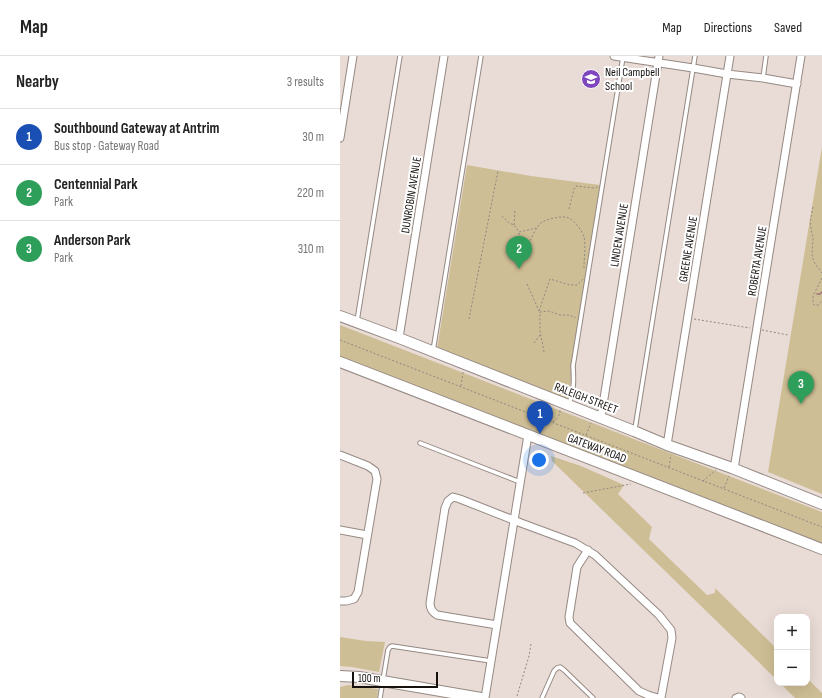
<!DOCTYPE html>
<html lang="en">
<head>
<meta charset="utf-8">
<style>
  :root { --surface:#fff; --page:#f6f6f6; --text:#222; --muted:#767676; --line:#e0e0e0; --accent:#b45309 }
  body { margin:0; font-family:"Sofia Sans Condensed",sans-serif; background:var(--page); color:var(--text) }
  .controls { position:absolute; right:12px; bottom:12px; display:grid; overflow:hidden; border-radius:8px; box-shadow:0 4px 16px #0002 }
  .controls button { width:36px; height:36px; display:grid; place-items:center; padding:0; border:0; border-bottom:1px solid var(--line); background:var(--surface); color:var(--text); font:20px sans-serif }
  .scale { position:absolute; left:12px; bottom:10px; width:86px; box-sizing:border-box; padding-left:4px; border:2px solid #15110f; border-top:0; font-size:11px; line-height:14px; white-space:nowrap; color:#15110f; -webkit-text-stroke:3px #fff; paint-order:stroke }
  .you { position:absolute; left:199px; top:404px; width:14px; height:14px; margin:-10px; border:3px solid #fff; border-radius:50%; background:#1a73e8; box-shadow:0 0 0 6px #1a73e833 }
  .badge { display:grid; place-items:center; width:26px; height:26px; border-radius:50%; background:var(--accent); color:#fff; font-size:13px; font-weight:700 }
  .pin { position:absolute; translate:-50% -33px; filter:drop-shadow(0 1px 2px #0008) }
  .pin::after { content:''; position:absolute; top:21px; width:14px; height:12px; background:inherit; clip-path:polygon(0 0,100% 0,50% 100%) }
  .list { margin:0; padding:0; list-style:none }
  h2 { display:flex; justify-content:space-between; align-items:center; height:52px; margin:0; padding:0 16px; font-size:17px }
  h2 small { font-size:13px; font-weight:400; color:var(--muted) }
  .list li { display:grid; grid-template-columns:26px 1fr auto; gap:12px; align-items:center; box-sizing:border-box; height:56px; padding:0 16px; border-top:1px solid var(--line) }
  .list b { display:block; font-size:15px; white-space:nowrap }
  .list p { margin:0; font-size:13px; white-space:nowrap; color:var(--muted) }
  .list em { font-size:13px; font-style:normal; color:var(--muted) }
  .map { position:relative; flex:none; width:482px; height:642px; overflow:hidden }
  header { display:flex; align-items:center; gap:24px; box-sizing:border-box; height:56px; padding:0 20px; background:var(--surface); border-bottom:1px solid var(--line) }
  header strong { font-size:19px }
  nav { display:flex; gap:22px; margin-inline-start:auto; font-size:14px }
  main { display:flex }
  aside { flex:1; background:var(--surface) }
  .map>svg:first-child { display:block }
</style>
</head>
<body>
<header>
<strong>Map</strong>
<nav><a>Map</a><a>Directions</a><a>Saved</a></nav>
</header>
<main>
<aside>
<h2>Nearby<small>3 results</small></h2>
<ul class="list">
<li><span class="badge" style="background:#1a4fb4">1</span><div><b>Southbound Gateway at Antrim</b><p>Bus stop · Gateway Road</p></div><em>30 m</em></li>
<li><span class="badge" style="background:#2e9e5b">2</span><div><b>Centennial Park</b><p>Park</p></div><em>220 m</em></li>
<li><span class="badge" style="background:#2e9e5b">3</span><div><b>Anderson Park</b><p>Park</p></div><em>310 m</em></li>
</ul>
</aside>
<div class="map">
<svg width="482" height="642" viewBox="0 0 482 642">
  <rect width="100%" height="100%" fill="#e9dcd6"/>
  <!-- green -->
  <path fill="#cebe95" d="M482,91V438L428,416Z
    M127,109L191,120L260,129V132L261,133L228,343L97,293Z
    M0,269L482,456V487L0,301Z
    M211,400L241,410L284,429L278,438L312,471L309,483L367,539L375,537V532L437,593V624L212,405Z
    M0,581L26,585L45,586L39,616L12,611L0,610Z
    M467,622L482,637V642H455L440,627H467Z
    M8,629L38,633L37,642H0V631Z"/>
  <g fill="none" stroke-linecap="round" stroke-linejoin="round">
    <!-- stream -->
    <path stroke="#a0727b" stroke-width="1.5" d="M477,238H480L482,236"/>
    <defs>
      <path id="lane" d="M423,22L426,0
        M17,265L60,0
        M93,295L141,0
        M229,348C234,334 234,325 233,310L283,1
        M295,373L355,0
        M80,387L180,426
        M40,642L48,594L50,591L52,590L151,605
        M202,642L214,615L217,612L220,611L224,614L253,642"/>
      <path id="street" d="M274,0L353,12L387,18L423,22L457,28
        M0,82L13,0
        M59,282L104,0
        M261,361L319,0
        M327,389L390,0
        M0,399L28,410L35,415L37,423L18,536L14,543L6,545H0
        M394,413L461,0
        M0,474L27,479
        M248,494L237,511L229,561L230,567L299,635L308,639L318,642
        M157,569L97,559C92,556 90,552 90,547L105,452L108,445L113,441L120,443L181,467L235,487L255,499L319,559L331,574L332,582L321,642
        M145,642L188,379
        M396,642L399,641L401,642"/>
      <path id="secondary" d="M0,260L59,282L294,375L327,389L392,412L482,448
        M0,306L482,493
        M0,620L19,621L141,642"/>
    </defs>
    <!-- lane casing -->
    <use href="#lane" stroke="#958984" stroke-width="5.5"/>
    <!-- street casing -->
    <use href="#street" stroke="#958984" stroke-width="9"/>
    <!-- secondary casing -->
    <use href="#secondary" stroke="#958984" stroke-width="12"/>
    <!-- path -->
    <path stroke="#908783" stroke-width="1" stroke-dasharray="2 2" stroke-linecap="butt" d="M473,151L470,166L473,183L472,199L474,206L482,217
      M229,153L234,133L236,130L253,132L258,131
      M162,160L169,167L174,169L179,176L196,172
      M174,169L175,154
      M179,191V176
      M187,192C190,185 196,170 202,166C207,163 224,159 229,162C234,164 243,176 244,181C246,188 244,204 244,212
      M482,222L473,240V246L474,249H478L482,245
      M187,228L199,255
      M199,255L210,223L230,229H237L243,223
      M129,263L158,115
      M354,263L410,272
      M422,274L448,279
      M0,284L482,471
      M194,287L200,279
      M204,296L200,275V256L209,255L220,259H228L235,261V262
      M121,330L123,316
      M213,366C217,363 220,360 220,354
      M197,375L201,362
      M246,379L251,367
      M329,411L331,399
      M363,425L376,414
      M384,432L389,420
      M243,437L291,428
      M177,640L189,600L191,588"/>
    <!-- lane -->
    <use href="#lane" stroke="#fff" stroke-width="3.5"/>
    <!-- street -->
    <use href="#street" stroke="#fff" stroke-width="7"/>
    <!-- secondary -->
    <use href="#secondary" stroke="#fff" stroke-width="10"/>
  </g>
  <!-- icons -->
  <defs>
    <symbol id="school-disc" viewBox="-11 -11 22 22"><circle r="9.5" fill="#7f47bd" stroke="#fff"/><path d="M0-5L7-2L0 1L-7-2ZM-4 1L0 2.5L4 1V4Q0 6-4 4Z" fill="#fff"/></symbol>
  </defs>
  <g fill-rule="evenodd">
    <use href="#school-disc" x="240" y="12" width="22" height="22"/>
  </g>
  <g text-anchor="middle" stroke-width="4" stroke-linejoin="round" paint-order="stroke">
    <!-- poi labels -->
    <g font-size="12" fill="#15110f" stroke="#fff" text-anchor="start">
      <text x="265" y="20">Neil Campbell<tspan x="265" dy="14">School</tspan></text>
    </g>
    <!-- street labels -->
    <g font-size="12" fill="#15110f" stroke="#fff">
      <text transform="translate(71 139) rotate(-81)" y="4">DUNROBIN AVENUE</text>
      <text transform="translate(279 179) rotate(-81)" y="4">LINDEN AVENUE</text>
      <text transform="translate(348 193) rotate(-81)" y="4">GREENE AVENUE</text>
      <text transform="translate(417 205) rotate(-81)" y="4">ROBERTA AVENUE</text>
      <text transform="translate(246 342) rotate(21)" y="4">RALEIGH STREET</text>
      <text transform="translate(257 392) rotate(21)" y="4">GATEWAY ROAD</text>
    </g>
  </g>
</svg>
<div class="controls">
<button>+</button>
<button>−</button>
</div>
<div class="scale">100 m</div>
<div class="you"></div>
<div class="pin badge" style="left:200px;top:378px;background:#1a4fb4">1</div>
<div class="pin badge" style="left:179px;top:213px;background:#2e9e5b">2</div>
<div class="pin badge" style="left:461px;top:348px;background:#2e9e5b">3</div>
</div>
</main>
</body>
</html>
